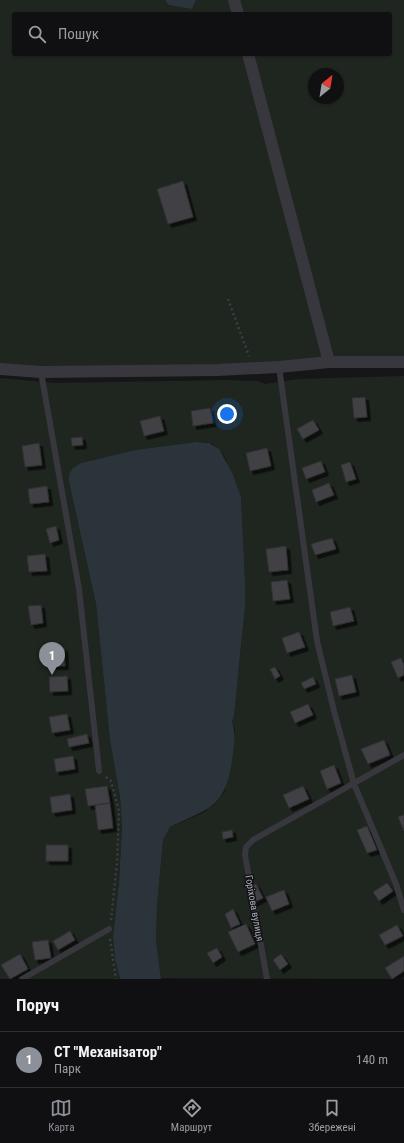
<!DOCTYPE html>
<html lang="uk">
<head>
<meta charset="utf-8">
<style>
  :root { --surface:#101012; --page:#19191b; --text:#f1f3f6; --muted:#9c9d9f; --line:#303032; --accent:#8c9099 }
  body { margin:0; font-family:"Roboto Condensed",sans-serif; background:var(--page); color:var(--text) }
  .compass { position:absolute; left:308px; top:68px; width:36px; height:36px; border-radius:50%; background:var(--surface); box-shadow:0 1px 3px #0004; rotate:30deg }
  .you { position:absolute; left:227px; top:414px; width:14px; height:14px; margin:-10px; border:3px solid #fff; border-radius:50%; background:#1a73e8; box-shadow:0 0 0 6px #1a73e833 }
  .badge { display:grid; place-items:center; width:26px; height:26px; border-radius:50%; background:var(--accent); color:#fff; font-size:13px; font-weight:700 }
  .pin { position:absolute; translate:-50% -33px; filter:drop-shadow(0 1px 2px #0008) }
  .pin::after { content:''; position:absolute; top:21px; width:14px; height:12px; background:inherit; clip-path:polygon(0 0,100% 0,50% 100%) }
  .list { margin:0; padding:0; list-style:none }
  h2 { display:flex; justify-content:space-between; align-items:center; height:52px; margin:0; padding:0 16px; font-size:17px }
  h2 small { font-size:13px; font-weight:400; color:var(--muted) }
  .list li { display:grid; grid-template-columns:26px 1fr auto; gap:12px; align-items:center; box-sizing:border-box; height:56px; padding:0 16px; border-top:1px solid var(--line) }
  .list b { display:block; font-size:15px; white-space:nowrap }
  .list p { margin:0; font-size:13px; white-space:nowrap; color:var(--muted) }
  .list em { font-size:13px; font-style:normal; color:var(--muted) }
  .icon { flex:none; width:22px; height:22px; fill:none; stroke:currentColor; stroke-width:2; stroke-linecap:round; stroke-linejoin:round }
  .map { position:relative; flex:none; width:404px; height:979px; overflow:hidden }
  .search { position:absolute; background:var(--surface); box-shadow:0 1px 3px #0004; left:12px; right:12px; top:12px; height:44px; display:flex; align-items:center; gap:10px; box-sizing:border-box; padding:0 14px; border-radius:4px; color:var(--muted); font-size:15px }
  .sheet { height:108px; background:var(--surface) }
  nav { display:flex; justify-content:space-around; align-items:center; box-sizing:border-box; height:56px; border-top:1px solid var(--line); background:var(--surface); font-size:11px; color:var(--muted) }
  nav a { display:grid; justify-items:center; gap:2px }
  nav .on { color:var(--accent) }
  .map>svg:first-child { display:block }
</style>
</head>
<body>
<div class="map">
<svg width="404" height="979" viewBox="0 0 404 979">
  <defs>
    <filter id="shadow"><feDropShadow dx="3.5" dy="3.5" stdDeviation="0" flood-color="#0009"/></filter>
  </defs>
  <rect width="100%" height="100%" fill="#161618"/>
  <!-- green -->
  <path fill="#1e261f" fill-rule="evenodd" d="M0,0H165L168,5L192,9L196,0H404V362L0,369ZM14,14H390V54H14ZM314,74H338V98H314Z
    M404,376V979L161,978L156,940L157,905L163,840L170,827L203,813L216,803L225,791L235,730L232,721L234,716L237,680L241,649L245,581L241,497L232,472L223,454L213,444L205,442H196L135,450L81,463L69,474V482L96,604L110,740L120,797L122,827L119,882L113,937L115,959L120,979H0V378L56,383L228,380L257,381L265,384L298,379Z"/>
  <!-- water -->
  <path fill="#2c343b" d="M165,0H196L192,9L168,5Z
    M196,442L209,443L219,449L232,472L241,497L245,581V605L234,716L232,721C236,734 234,747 232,760C225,809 209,808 170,827L163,840L157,905L156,940L161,979H120L115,959L113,937L119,882L122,827L120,797L110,740L96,604L69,482V474L73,468L81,463L135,450Z"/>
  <!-- building -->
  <path fill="#404145" stroke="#303034" filter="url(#shadow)" d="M183,181L193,217L168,224L157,189Z
    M365,397L367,417L354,418L352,398Z
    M210,408L213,423L193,426L191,411Z
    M160,416L164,431L144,436L140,421Z
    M313,420L319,430L303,439L297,429Z
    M82,437L83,445L72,446L71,438Z
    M39,443L42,465L25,467L22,446Z
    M267,448L271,466L250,471L246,453Z
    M321,461L325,472L306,479L302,468Z
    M350,462L356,479L346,482L341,465Z
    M329,483L334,495L316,502L312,490Z
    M47,486L49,502L30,504L28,489Z
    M56,526L59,540L50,543L46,529Z
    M332,538L336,549L315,555L311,544Z
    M286,546L288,570L269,572L266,549Z
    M45,554L47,571L29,572L27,556Z
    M287,580L290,599L273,601L271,582Z
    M41,605L43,623L31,625L28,606Z
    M350,607L354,621L333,626L330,612Z
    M299,632L305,647L287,653L282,638Z
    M64,648L65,666H51L50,649Z
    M401,658L404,665V675L398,678L391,662Z
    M275,667L280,676L275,679L270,669Z
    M352,675L356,692L339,696L335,679Z
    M67,676L68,691L50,692L49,677Z
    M313,677L316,684L304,689L301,683Z
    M308,704L313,715L295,723L290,712Z
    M67,714L70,730L52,733L49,717Z
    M87,734L89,743L69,747L67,739Z
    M384,740L390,755L368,764L361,749Z
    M73,756L75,769L56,772L54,759Z
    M334,765L341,783L327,789L320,771Z
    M107,786L110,803L88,806L85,789Z
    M303,786L309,799L289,808L283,795Z
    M70,794L72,810L52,813L50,797Z
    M110,803L113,828L98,830L95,805Z
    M404,815V831L398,817Z
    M367,826L377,850L367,853L357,830Z
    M232,830L233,837L223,839L222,832Z
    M46,845H68V861H46Z
    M387,883L393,891L379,901L373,892Z
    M256,884L263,898L253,903L246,889Z
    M284,890L289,904L272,911L266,897Z
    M233,909L240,924L231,928L225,914Z
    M246,924L255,944L238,952L228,932Z
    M397,925L403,936L385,945L379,935Z
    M70,931L75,940L58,950L53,941Z
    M48,940L51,958L35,960L32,942Z
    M217,948L222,957L213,963L207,953Z
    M20,954L28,969L10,979L1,965Z
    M281,954L288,964L280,970L273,960Z
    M404,956V971L392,979L385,968Z"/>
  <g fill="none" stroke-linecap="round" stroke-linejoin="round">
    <!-- path -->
    <path stroke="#3d3e44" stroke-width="2.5" stroke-dasharray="2 3" stroke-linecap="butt" d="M228,299L249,356
      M106,777L111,781L119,811L117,862L111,920
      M110,939L116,979"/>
    <!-- service -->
    <path stroke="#37373d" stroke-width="6" d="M279,367L317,641L334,711L354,784L396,884L404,910
      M41,372L79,589L99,771
      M22,979L109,929
      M267,979L245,855L246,847L253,840L404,755"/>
    <!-- minor -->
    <path stroke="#37373d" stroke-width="12" d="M234,0L238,14
      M248,54L329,362
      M0,369L41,372L217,370L279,367L329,362H404"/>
  </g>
  <g text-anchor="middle" stroke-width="3" stroke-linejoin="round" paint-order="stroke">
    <!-- street labels -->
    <g font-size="10" fill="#a8acb7" stroke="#111113">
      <text transform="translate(255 908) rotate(80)" y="4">Горіхова вулиця</text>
    </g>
  </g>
</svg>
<svg class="compass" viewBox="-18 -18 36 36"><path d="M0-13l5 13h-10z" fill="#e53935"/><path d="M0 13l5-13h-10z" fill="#9c9d9f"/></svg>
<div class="you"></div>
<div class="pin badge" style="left:52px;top:675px">1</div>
<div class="search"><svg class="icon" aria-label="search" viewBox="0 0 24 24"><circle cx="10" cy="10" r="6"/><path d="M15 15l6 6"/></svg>Пошук</div>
</div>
<section class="sheet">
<h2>Поруч<small></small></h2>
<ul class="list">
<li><span class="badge">1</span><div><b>СТ &quot;Механізатор&quot;</b><p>Парк</p></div><em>140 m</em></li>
</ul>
</section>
<nav>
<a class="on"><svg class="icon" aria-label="map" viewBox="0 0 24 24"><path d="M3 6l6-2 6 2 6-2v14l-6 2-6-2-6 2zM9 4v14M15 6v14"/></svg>Карта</a>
<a><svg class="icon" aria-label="directions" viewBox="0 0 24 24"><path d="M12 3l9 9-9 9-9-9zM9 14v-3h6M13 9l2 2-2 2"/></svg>Маршрут</a>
<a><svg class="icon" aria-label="saved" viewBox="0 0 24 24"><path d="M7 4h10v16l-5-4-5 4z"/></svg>Збережені</a>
</nav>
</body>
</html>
